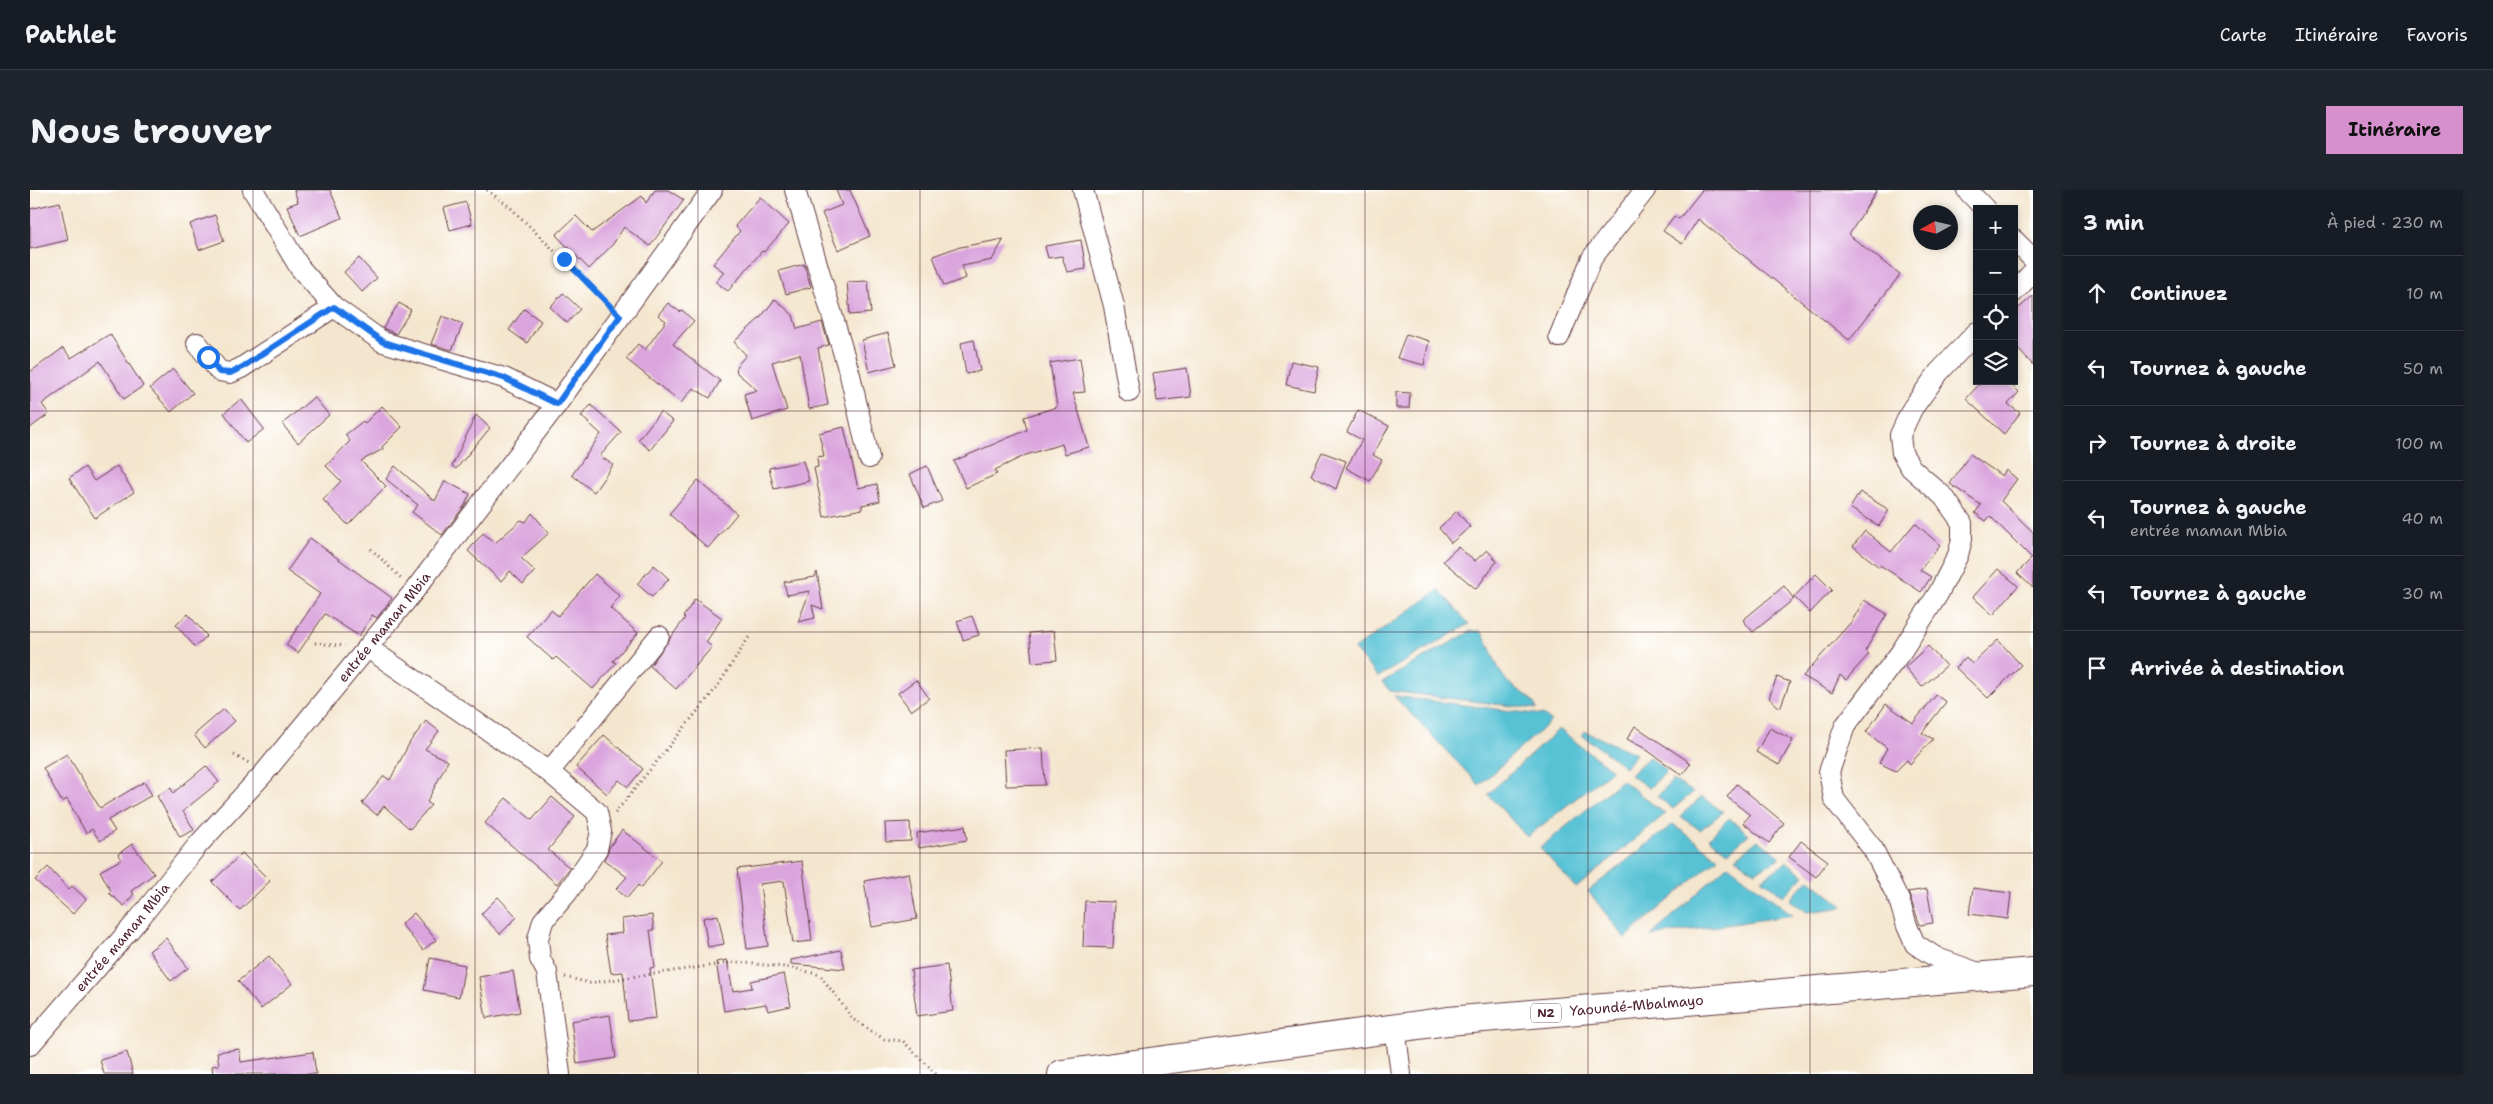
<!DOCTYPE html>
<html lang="fr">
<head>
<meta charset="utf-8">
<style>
  :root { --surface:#171b24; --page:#20242c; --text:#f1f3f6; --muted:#9ea1a6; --line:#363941; --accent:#d690ce }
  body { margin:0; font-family:"Shantell Sans",sans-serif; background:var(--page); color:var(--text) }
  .controls { position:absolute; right:15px; top:15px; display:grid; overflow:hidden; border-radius:0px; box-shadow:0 2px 8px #0003 }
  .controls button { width:45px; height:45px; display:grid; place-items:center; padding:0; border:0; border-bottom:1px solid var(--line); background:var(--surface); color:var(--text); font:25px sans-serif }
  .compass { position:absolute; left:1883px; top:15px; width:45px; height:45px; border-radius:50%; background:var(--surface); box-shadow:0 2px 8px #0003; rotate:262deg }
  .stop { position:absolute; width:15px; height:15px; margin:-11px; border:4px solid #1a73e8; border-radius:50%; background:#fff }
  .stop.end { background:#1a73e8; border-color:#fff; box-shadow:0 1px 5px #0008 }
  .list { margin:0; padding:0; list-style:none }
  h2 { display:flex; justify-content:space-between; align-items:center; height:65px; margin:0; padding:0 20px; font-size:21px }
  h2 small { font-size:16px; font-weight:400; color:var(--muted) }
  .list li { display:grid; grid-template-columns:32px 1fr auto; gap:15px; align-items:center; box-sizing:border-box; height:75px; padding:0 20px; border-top:1px solid var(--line) }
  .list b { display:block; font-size:19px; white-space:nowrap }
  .list p { margin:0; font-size:16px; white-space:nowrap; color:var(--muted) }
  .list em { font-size:16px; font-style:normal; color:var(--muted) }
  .icon { flex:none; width:28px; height:28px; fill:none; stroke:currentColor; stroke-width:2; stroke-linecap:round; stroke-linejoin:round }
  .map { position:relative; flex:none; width:2003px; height:884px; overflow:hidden; border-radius:0px }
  header { display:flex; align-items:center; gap:30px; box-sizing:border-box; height:70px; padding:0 25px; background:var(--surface); border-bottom:1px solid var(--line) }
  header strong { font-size:24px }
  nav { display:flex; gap:28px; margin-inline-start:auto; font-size:18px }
  .intro { display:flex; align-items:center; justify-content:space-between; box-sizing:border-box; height:120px; padding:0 30px }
  h1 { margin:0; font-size:35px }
  .button { padding:12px 22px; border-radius:0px; background:var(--accent); color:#111; font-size:18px; font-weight:700 }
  main { display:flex; gap:30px; padding:0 30px }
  aside { flex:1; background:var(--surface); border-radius:0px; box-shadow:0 2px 8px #0003 }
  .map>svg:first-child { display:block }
</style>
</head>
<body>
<header>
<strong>Pathlet</strong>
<nav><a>Carte</a><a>Itinéraire</a><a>Favoris</a></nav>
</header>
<div class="intro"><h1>Nous trouver</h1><a class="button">Itinéraire</a></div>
<main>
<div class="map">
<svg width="2003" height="884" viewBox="0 0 2003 884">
  <rect width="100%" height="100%" fill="#fff"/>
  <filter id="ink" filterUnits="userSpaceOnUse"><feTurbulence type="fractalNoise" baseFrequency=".02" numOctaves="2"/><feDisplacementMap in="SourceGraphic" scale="10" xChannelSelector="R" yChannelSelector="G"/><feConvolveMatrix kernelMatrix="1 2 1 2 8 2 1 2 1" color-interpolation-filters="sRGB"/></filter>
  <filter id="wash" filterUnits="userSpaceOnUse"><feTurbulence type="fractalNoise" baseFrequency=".0096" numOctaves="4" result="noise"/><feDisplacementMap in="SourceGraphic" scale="20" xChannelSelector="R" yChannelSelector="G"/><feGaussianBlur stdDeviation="1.12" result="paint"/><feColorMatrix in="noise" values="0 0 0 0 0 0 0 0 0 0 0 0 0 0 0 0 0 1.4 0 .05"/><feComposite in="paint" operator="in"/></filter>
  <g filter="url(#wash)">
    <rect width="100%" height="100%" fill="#f4e6ce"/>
    <!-- water -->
    <path fill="#59c2d5" stroke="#527080" d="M1409,400L1439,434L1348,487L1324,459Z
      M1441,441H1451C1462,457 1464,475 1476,490C1486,501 1499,502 1507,519L1360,501L1352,492Z
      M1364,506L1513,525L1521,531L1449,595Z
      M1529,539L1582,580L1497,647L1458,604Z
      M1554,541L1606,564L1595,577L1552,545Z
      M1619,567L1637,581L1619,598L1600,585Z
      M1592,590L1635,624L1546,698L1510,658Z
      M1643,590L1663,602L1643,619L1627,606Z
      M1672,607L1693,622L1670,640L1650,626Z
      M1699,628L1719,644L1698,662L1679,648Z
      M1643,634L1688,668L1595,748L1558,701Z
      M1728,650L1751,667L1725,682L1706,668Z
      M1757,672L1774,685L1754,706L1732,689Z
      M1698,675L1763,725L1621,746Z
      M1779,689L1814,717L1777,722L1760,710Z"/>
    <g id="blocks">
      <!-- building -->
      <path fill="#daa4dd" d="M264,0H300L312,28L270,46L257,16L268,12Z
        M625,0H638L654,10L620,56L594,37L583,54L559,79L526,45L546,26L562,42L612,6L616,13Z
        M806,0H820L840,46L808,60L792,23L812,15Z
        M1672,0H1847L1819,45L1870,85L1819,150L1668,29L1652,54L1633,41L1644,26L1649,29Z
        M730,7L759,34L734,62L732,61L698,101L686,92L694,82L683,74L710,41L705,36Z
        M30,12L38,50L0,59V19Z
        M436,12L442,34L420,40L414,18Z
        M185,25L194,51L169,60L160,34Z
        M974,49L962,70L932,76L936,88L914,96L903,66L925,58Z
        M1051,50L1056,79L1037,82L1032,66L1018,68L1015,56Z
        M329,68L347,88L332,102L314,82Z
        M774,74L781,97L756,104L749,81Z
        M838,91L841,123L820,125L817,92Z
        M533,103L550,119L537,133L520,117Z
        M2003,106V175L1984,155V122Z
        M745,109L763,125L767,139L792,132L799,155L788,158L798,215L779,219L770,164L742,172L757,220L722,231L714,204L727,200L707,183L706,177L716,165L704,152L731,127Z
        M369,113L381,120L366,144L353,138Z
        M638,113L650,122L652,120L664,131L643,154L690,191L680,208L663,198L651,213L596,169L608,154L615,160L636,131L628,125Z
        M494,119L511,131L497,153L479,140Z
        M412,126L433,134L422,160L401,154Z
        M858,143L866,175L839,182L832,150Z
        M80,144L113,196L94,209L70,171L12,214L19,224L0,238V182L33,158L41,168Z
        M1376,144L1399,151L1394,175L1367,168Z
        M944,150L950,181L936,184L931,153Z
        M1050,168L1055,202L1043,203L1059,257L1035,264L1032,254L996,265L965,280L967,284L936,298L924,271L997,240L994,227L1027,217L1020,173Z
        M1261,171L1289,177L1284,201L1256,195Z
        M1157,178L1161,207L1127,211L1123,183Z
        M143,179L163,203L141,222L120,198Z
        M1952,191H1977L1989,202L1978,214L1990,223L1974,244L1936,209Z
        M1366,202L1380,203L1379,218H1366Z
        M284,207L299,225L268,253L252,234Z
        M211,209L234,239L216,253L194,223Z
        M561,215L591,242L570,266L583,275L564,302L542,285L571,244L551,226Z
        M352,216L372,237L352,257L353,259L331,271L356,296L318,335L293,310L311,291L296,276L320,251L315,245L333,231L335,233Z
        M1328,220L1359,236L1343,265L1352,270L1340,291L1316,278L1332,250L1317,242Z
        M630,222L643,231L620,260L608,250Z
        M446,225L460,238L426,279L422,276Z
        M814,237L828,298L847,294L850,311L832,315V319L794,327L784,278L788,277L787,267L794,266L789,243Z
        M1292,262L1316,271L1306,299L1281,285Z
        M1940,264L1972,286L1976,280L1987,289L1971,311L2003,342V398L1987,383L2002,368L1960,326L1956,331L1945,323L1951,315L1920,294Z
        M773,271L779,291L744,299L739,278Z
        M87,276L104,302L65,328L39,288L55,277L64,291Z
        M365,276L405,311L415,291L440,304L435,315L412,345L382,322L388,315L356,289Z
        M897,276L912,311L894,318L880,284Z
        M668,290L707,324L678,358L639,324Z
        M1830,302L1859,320L1849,336L1820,318Z
        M1427,321L1440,337L1421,353L1409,338Z
        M502,323L519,343L491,368L505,381L493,394L480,381L471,391L438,361L453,343L465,353L491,330L496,332Z
        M1885,333L1910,355L1890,380L1901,387L1891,402L1850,375L1849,377L1823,356L1835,341L1861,362Z
        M280,348L362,408L347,428L342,425L329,446L295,424L268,463L256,455L290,404L257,381Z
        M1428,357L1445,371L1457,360L1467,371L1446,399L1413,371Z
        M624,375L639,389L622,407L607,394Z
        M1968,379L1988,396L1963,425L1943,407Z
        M787,382L793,419L782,415L785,428L768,432L780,401L757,405L754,392L785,387Z
        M565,384L590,406L580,418L608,443L583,471L586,473L563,499L526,467L523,470L497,447L521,420L528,426Z
        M1786,384L1802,400L1780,423L1764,407Z
        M1754,396L1764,409L1723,442L1713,430Z
        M665,409L692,428L676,452L682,457L646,499L620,476L655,428L653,427Z
        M1834,410L1857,424L1835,461L1839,464L1816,490L1810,485L1802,503L1773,486L1822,431Z
        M158,424L177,446L165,457L146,435Z
        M942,426L949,445L933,450L927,431Z
        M1024,441L1027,470L1002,472L999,443Z
        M1968,450L1991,475L1958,508L1926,478L1936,467L1942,474Z
        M1898,456L1916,476L1892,497L1875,477Z
        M1747,487L1760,492L1750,518L1739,508Z
        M886,490L899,508L881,521L868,503Z
        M1906,505L1916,512L1892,543L1903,549L1880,574L1877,570L1866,581L1849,573L1857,558L1836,542L1856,514L1883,533Z
        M194,519L205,531L175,558L164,545Z
        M396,531L409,541L395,559L418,571L397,612L401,615L380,639L354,616L347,625L332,613L354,586L360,590L380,552Z
        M1605,536L1661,573L1652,585L1614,558L1597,549Z
        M1740,538L1763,550L1749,575L1726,562Z
        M574,545L613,579L598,597L589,590L577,604L546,577Z
        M1013,558L1015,595L976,596L974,560Z
        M37,564L70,618L114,592L122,605L78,630L85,641L70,651L62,639L56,643L37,609L32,612L13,578Z
        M176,576L189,592L153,621L164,640L150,647L127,606L141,598L143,603Z
        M1707,594L1754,633L1739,653L1713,633L1720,625L1697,607Z
        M522,607L545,627L518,660L540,678L527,694L455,633L476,608L502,630Z
        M880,632L881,651L856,652L855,633Z
        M935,636L937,650L889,658L887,643Z
        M592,640L632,671L611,698L608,695L597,708L586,699L597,687L574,670L580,656Z
        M1771,651L1798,671L1786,687L1759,667Z
        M102,654L124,684L101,701L104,704L94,716L79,703L81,701L70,681L92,669L88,664Z
        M212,663L240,691L210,720L182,692Z
        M772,671L782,751L763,753L754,691L730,694L738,756L717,759L707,679Z
        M18,677L39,700L42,696L56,709L43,724L5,690Z
        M879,683L887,729L842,737L834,691Z
        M1943,698L1981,703L1978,729L1939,724Z
        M1897,699L1903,733L1890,735L1878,702Z
        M468,707L487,727L470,744L451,724Z
        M1055,711L1085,712L1083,758L1053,757Z
        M384,723L406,750L393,760L371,734Z
        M622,725L624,740H620L625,777L620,778L626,828L598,831L593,782L581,783L575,745L593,743L592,729Z
        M688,725L694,754L678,757L673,728Z
        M136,748L158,778L141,791L119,761Z
        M811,760L815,779L761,774V770Z
        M239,766L262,794L231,819L208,791Z
        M400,768L435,775L429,807L394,800Z
        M697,770L703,801L722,798L721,791L754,784L761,816L738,821L736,814L694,821L686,772Z
        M917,775L923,821L887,826L881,780Z
        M483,781L490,822L456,828L449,787Z
        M580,825L586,868L547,874L541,831Z
        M209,859L211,872L283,862L286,884H183L182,876L189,875L187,862Z
        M97,862L103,884H74L70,870Z"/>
    </g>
  </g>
  <g filter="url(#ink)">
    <use href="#blocks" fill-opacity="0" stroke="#643d43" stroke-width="1"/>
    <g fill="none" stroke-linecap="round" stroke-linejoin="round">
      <defs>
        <g id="minor">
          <path d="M223,0L270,78L304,117L353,152L474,188L527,214"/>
          <path d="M765,0L820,185L839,268"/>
          <path d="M1053,0L1084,116L1099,202"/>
          <path d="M1937,0L1955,19"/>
          <path d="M1984,50L2003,69"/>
          <path d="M1984,102L2003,82"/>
          <path d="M1947,142L1909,182L1882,219L1870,245L1872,263L1881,278L1914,307L1932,333V349L1928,365L1908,404L1871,462L1815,536L1799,582L1804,609L1843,659L1869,710L1877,736L1885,754L1907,768L1951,784"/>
          <path d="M1529,147L1562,68L1615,0"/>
          <path d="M167,153L189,181L200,183L211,178L304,117"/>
          <path d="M338,458L519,582L567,622L571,641L567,659L537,703L513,731L508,749L510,769L517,782L530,884"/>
          <path d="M519,582L629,446"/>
          <path d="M1365,838L1371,884"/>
          <path id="s1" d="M0,855L109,729L167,656L235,582L384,401L527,214L682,0"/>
        </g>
        <g id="highway">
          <path id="s2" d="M1032,884L1418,831L2003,782"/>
        </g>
      </defs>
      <!-- minor casing -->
      <use href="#minor" stroke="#643d43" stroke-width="22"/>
      <!-- highway casing -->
      <use href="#highway" stroke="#643d43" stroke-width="30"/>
      <!-- path -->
      <path stroke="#643d43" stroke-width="3" stroke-dasharray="1 4" stroke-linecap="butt" d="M457,0L481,18L579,115
        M341,359L371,388
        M285,453L315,456
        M204,565L219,573
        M585,623L687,497L721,444
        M535,787L560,793L706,772L764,778L790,785L824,830L854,849L873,851L906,884"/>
      <!-- minor -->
      <use href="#minor" stroke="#fff" stroke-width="20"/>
      <!-- highway -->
      <use href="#highway" stroke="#fff" stroke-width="28"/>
    </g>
  </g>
  <g fill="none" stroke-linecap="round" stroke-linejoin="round" filter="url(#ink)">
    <!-- route -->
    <path stroke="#1a73e8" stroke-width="6" d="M178,167L189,182L200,183L211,178L304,117L353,152L474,188L527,214L590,126L534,69"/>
  </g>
  <!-- grid -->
  <path fill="none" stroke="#4a1f2b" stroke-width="1" stroke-opacity="0.55" d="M223,0V884M445,0V884M668,0V884M890,0V884M1113,0V884M1335,0V884M1558,0V884M1780,0V884M0,221H2003M0,442H2003M0,663H2003"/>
  <g text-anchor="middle" stroke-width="5" stroke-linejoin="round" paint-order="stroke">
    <!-- shield labels -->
    <rect fill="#fff" stroke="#80626b" stroke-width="1" x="1501" y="813.5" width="30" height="19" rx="4"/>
    <g font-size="12" font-weight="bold" fill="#4a1f2b">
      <text x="1516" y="827">N2</text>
    </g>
    <!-- street labels -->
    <g font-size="14" fill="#4a1f2b" stroke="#fff">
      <text dy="5" stroke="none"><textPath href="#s1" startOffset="548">entrée maman Mbia</textPath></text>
      <text dy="5" stroke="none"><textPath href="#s1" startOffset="142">entrée maman Mbia</textPath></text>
      <text dy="5" stroke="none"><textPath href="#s2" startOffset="579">Yaoundé-Mbalmayo</textPath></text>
    </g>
  </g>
</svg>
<div class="controls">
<button>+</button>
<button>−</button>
<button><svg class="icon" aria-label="locate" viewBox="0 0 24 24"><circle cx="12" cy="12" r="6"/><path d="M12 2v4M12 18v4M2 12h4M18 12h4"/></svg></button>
<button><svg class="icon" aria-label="layers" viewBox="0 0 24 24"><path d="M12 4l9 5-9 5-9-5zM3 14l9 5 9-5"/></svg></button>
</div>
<svg class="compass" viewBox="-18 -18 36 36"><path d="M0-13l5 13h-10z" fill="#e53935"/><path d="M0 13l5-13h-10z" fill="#9ea1a6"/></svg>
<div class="stop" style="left:178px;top:167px"></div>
<div class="stop end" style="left:534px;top:69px"></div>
</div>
<aside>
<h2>3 min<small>À pied · 230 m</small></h2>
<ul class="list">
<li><svg class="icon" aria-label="ahead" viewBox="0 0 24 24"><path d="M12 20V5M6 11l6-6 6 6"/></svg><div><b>Continuez</b></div><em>10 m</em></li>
<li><svg class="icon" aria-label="left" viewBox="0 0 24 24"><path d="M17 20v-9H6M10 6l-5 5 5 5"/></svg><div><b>Tournez à gauche</b></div><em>50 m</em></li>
<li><svg class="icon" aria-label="right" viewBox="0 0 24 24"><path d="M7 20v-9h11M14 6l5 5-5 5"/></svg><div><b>Tournez à droite</b></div><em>100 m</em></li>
<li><svg class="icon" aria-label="left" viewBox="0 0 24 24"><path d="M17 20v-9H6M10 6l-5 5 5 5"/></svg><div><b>Tournez à gauche</b><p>entrée maman Mbia</p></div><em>40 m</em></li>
<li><svg class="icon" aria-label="left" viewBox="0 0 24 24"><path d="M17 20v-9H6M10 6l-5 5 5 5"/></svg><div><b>Tournez à gauche</b></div><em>30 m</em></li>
<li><svg class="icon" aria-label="arrive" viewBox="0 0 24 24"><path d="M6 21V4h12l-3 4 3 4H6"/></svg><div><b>Arrivée à destination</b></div></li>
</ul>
</aside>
</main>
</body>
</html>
